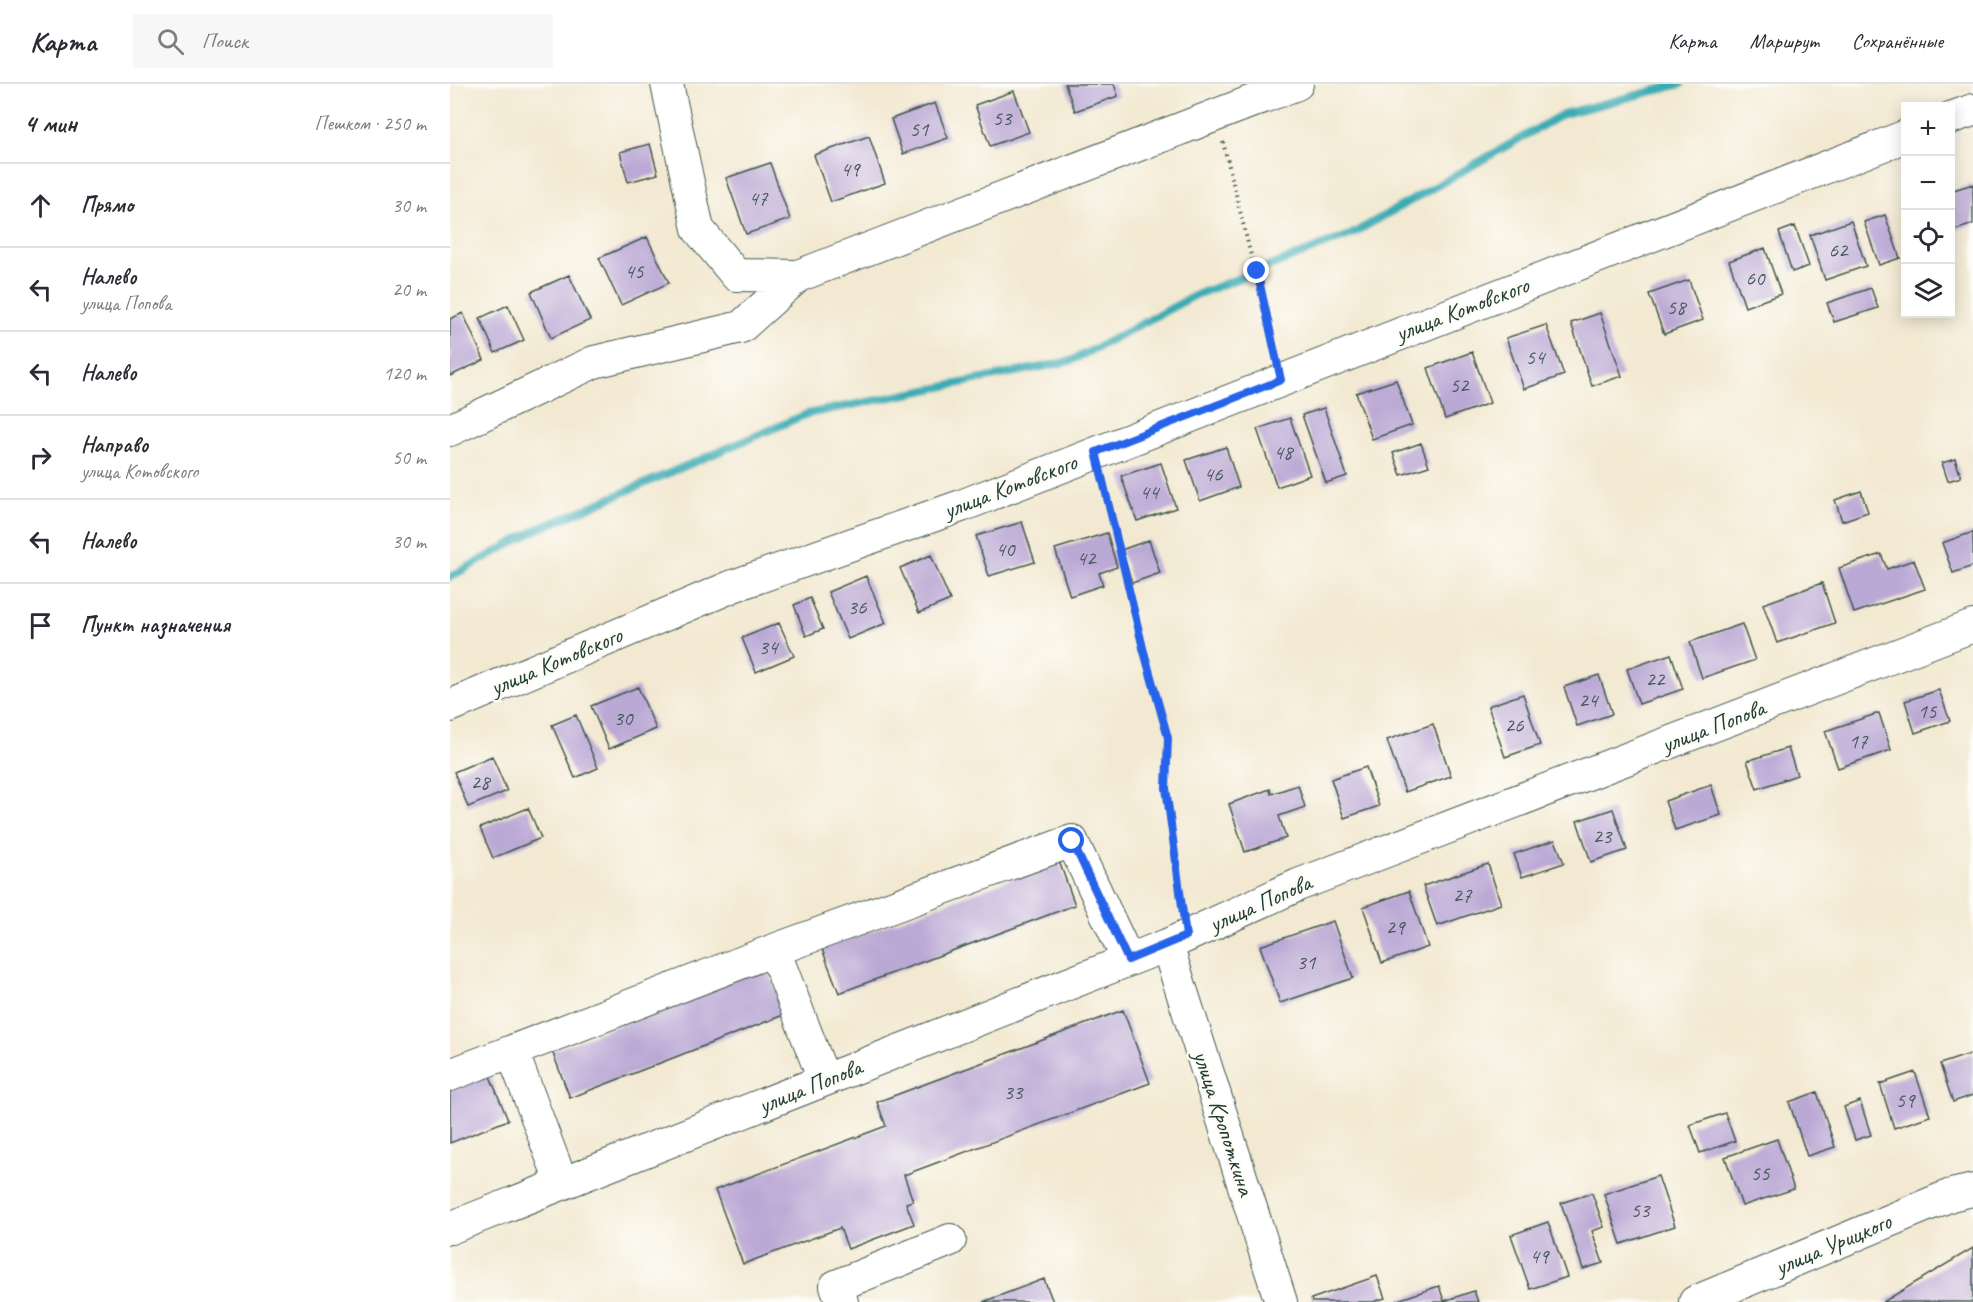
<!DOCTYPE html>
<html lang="ru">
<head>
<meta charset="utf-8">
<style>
  :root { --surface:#fff; --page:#f7f7f7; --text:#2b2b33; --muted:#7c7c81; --line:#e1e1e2 }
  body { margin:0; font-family:Caveat,sans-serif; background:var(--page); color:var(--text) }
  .controls { position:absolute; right:18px; top:18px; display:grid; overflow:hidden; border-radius:0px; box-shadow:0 3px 15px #0003 }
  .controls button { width:54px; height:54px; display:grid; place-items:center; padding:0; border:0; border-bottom:2px solid var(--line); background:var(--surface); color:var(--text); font:30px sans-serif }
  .stop { position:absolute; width:18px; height:18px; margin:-14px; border:4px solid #2563eb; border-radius:50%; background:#fff }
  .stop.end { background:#2563eb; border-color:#fff; box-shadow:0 2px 6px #0008 }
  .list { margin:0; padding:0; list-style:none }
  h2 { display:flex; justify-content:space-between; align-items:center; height:78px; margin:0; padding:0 24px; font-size:26px }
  h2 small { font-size:20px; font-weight:400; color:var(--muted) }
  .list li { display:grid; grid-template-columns:39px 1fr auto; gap:18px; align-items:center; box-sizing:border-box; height:84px; padding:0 24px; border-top:2px solid var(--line) }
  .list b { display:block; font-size:22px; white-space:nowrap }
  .list p { margin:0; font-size:20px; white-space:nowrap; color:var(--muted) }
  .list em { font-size:20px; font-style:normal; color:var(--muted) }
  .icon { flex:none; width:33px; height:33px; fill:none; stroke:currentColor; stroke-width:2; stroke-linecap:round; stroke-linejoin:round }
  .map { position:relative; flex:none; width:1523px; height:1218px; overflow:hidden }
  header { display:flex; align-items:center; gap:36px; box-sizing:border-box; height:84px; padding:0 30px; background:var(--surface); border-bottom:2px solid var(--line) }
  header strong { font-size:28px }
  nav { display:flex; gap:33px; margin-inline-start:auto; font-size:21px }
  .search { width:420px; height:54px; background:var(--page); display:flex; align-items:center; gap:15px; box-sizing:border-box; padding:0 21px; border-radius:0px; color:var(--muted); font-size:22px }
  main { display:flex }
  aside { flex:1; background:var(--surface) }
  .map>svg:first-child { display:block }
</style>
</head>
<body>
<header>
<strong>Карта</strong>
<div class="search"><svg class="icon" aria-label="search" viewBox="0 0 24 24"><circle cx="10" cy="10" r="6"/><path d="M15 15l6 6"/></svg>Поиск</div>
<nav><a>Карта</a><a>Маршрут</a><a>Сохранённые</a></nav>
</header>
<main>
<aside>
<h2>4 мин<small>Пешком · 250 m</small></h2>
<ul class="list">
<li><svg class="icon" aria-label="ahead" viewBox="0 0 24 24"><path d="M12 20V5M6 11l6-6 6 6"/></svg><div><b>Прямо</b></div><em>30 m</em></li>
<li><svg class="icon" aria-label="left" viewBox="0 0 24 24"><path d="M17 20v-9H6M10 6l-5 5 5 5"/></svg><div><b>Налево</b><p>улица Попова</p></div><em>20 m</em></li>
<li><svg class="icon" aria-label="left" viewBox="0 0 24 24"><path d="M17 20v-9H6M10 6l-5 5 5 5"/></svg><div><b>Налево</b></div><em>120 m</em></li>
<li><svg class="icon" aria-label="right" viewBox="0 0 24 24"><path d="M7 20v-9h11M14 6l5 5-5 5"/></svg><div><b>Направо</b><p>улица Котовского</p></div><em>50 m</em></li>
<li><svg class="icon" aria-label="left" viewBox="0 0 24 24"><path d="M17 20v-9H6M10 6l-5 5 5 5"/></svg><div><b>Налево</b></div><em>30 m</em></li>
<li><svg class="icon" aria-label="arrive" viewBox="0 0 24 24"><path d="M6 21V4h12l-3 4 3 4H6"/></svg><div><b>Пункт назначения</b></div></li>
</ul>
</aside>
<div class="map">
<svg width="1523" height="1218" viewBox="0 0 1523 1218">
  <rect width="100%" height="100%" fill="#fdfcf7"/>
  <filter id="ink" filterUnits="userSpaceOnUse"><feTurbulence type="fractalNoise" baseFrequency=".0167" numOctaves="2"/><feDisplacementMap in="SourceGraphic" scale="12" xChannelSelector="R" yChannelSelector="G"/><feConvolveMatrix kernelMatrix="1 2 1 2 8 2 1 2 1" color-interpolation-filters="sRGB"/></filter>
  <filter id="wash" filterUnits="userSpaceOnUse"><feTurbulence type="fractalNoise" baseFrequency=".008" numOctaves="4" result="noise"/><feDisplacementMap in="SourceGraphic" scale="24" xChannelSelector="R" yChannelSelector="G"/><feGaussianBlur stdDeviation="1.35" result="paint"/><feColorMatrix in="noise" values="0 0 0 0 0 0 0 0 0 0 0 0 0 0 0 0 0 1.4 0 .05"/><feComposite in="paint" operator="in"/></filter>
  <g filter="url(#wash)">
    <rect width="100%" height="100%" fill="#f3e9d2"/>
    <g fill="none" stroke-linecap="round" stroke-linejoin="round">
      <!-- stream -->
      <path stroke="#39abb4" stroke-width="8" d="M0,493L86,446L357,330L621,277L746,211L902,150L1113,30L1231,0"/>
    </g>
    <g id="blocks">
      <!-- building -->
      <path fill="#bba9d5" d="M615,0H664L668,12L625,27Z
        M564,7L579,48L540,62L525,21Z
        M485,19L498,54L453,70L441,35Z
        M419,52L435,99L381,118L364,71Z
        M200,60L208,90L178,98L170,68Z
        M320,79L340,135L296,150L276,94Z
        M1523,100V140L1500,148V107Z
        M1435,131L1450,174L1429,181L1414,138Z
        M1401,137L1416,182L1375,196L1360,151Z
        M1345,142L1359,182L1342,188L1329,148Z
        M197,153L219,199L171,221L149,174Z
        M1315,164L1331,210L1295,223L1279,177Z
        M119,191L140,236L101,254L81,208Z
        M1239,196L1253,236L1214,250L1199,210Z
        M1421,204L1428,224L1384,238L1377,219Z
        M58,221L74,256L45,269L30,234Z
        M13,229L34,276L0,292V235Z
        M1150,229L1172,292L1142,302L1121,239Z
        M1096,241L1114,291L1074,305L1056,254Z
        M1022,268L1040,319L995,335L978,284Z
        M946,296L962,341L922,355L906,309Z
        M874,324L897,392L876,399L852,331Z
        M840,334L860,391L827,403L807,345Z
        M971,359L979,382L951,391L943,369Z
        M776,363L789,403L750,417L736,376Z
        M1505,375L1511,393L1498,397L1492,379Z
        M711,379L726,424L687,437L671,392Z
        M1411,407L1418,428L1392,437L1385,416Z
        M572,438L585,478L539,492L526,452Z
        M1523,448V482L1503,489L1492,459Z
        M657,449L667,483L649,489L653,501L620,512L605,465Z
        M699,456L710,489L682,499L671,466Z
        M1431,470L1437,485L1464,476L1475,505L1404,529L1389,484Z
        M481,471L500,516L469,529L450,484Z
        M416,492L436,539L398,555L378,508Z
        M1372,499L1385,539L1327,559L1313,520Z
        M360,514L373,545L356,552L344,521Z
        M329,539L344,572L306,588L292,554Z
        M1292,540L1305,576L1252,594L1240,558Z
        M1221,570L1233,605L1189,620L1177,585Z
        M1149,591L1162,630L1127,642L1114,603Z
        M188,603L206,645L159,665L141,622Z
        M1489,606L1500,637L1465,649L1455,617Z
        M1073,610L1090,661L1055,673L1038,622Z
        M1429,629L1441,666L1388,684L1375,647Z
        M126,631L148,684L125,694L102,641Z
        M983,640L1001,692L955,708L937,656Z
        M1338,664L1347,691L1307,705L1297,677Z
        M42,672L57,707L18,723L4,688Z
        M916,683L929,722L894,734L881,695Z
        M848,701L855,723L829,732L836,754L795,768L779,720L820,705L821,710Z
        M1261,701L1271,731L1225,746L1215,717Z
        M78,724L91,754L43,774L30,744Z
        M1163,725L1177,766L1141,778L1127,737Z
        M1105,756L1114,779L1072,793L1064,770Z
        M609,777L625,821L389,909L372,865Z
        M1038,780L1051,820L987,842L973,802Z
        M959,807L978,863L932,879L913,823Z
        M883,837L903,894L830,919L810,862Z
        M317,883L336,930L120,1014L102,967Z
        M673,926L700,999L454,1091L463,1117L456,1119L464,1140L398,1165L390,1144L293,1180L265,1106L436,1042L427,1018Z
        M1523,969V1011L1503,1018L1490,980Z
        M1465,988L1480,1032L1444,1044L1430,1000Z
        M39,990L58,1036L0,1059V1005Z
        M1367,1008L1385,1063L1357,1072L1339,1018Z
        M1410,1017L1421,1051L1405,1056L1394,1023Z
        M1275,1029L1285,1057L1250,1069L1240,1041Z
        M1327,1055L1344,1105L1292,1122L1275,1073Z
        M1208,1092L1225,1142L1171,1160L1154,1110Z
        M1142,1109L1154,1143L1142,1147L1153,1179L1133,1185L1111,1119Z
        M1098,1138L1117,1193L1080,1205L1061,1151Z
        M1523,1164V1218H1433Z
        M927,1192L935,1214L923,1218H862L861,1215Z
        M594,1195L603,1218H533Z
        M989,1202L994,1217L1024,1207L1028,1218H949L948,1216Z"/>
    </g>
  </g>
  <g filter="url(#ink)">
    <use href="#blocks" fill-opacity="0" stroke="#3f574c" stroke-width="1.5"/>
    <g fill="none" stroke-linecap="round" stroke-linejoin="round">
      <defs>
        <path id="minor" d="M217,0L248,145L286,191L348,192
          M1500,34L1523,26
          M0,346L144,278L291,243L348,192L847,0
          M0,622L283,502L511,422L1456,52
          M717,861L831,1218
          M324,866L374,996
          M62,967L112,1100
          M0,991L324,866L622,757L678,876
          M0,1144L717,861L848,801L1523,542
          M392,1218L386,1202L500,1156
          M1245,1218L1501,1111L1523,1106"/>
      </defs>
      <!-- minor casing -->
      <use href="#minor" stroke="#3f574c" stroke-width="34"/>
      <!-- path -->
      <path stroke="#3f574c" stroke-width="4" stroke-dasharray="1.5 4.5" stroke-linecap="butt" d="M773,58L825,269
        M653,395L693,563L718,654L716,704L732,823"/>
      <!-- minor -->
      <use href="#minor" stroke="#fff" stroke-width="32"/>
    </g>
  </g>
  <g fill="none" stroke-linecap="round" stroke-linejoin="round" filter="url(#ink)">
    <!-- route -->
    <path stroke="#2563eb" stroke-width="8" d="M622,757L678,876L736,852L716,704L718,654L693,564L646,368L831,296L807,187"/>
  </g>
  <g text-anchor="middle" stroke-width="5" stroke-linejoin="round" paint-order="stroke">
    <!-- number labels -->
    <g font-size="21" fill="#46585c">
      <text x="552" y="41">53</text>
      <text x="469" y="52">51</text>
      <text x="400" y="92">49</text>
      <text x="308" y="121">47</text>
      <text x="1388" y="173">62</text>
      <text x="184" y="194">45</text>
      <text x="1305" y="201">60</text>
      <text x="1226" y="230">58</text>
      <text x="1085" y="280">54</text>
      <text x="1009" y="308">52</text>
      <text x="833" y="375">48</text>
      <text x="763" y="397">46</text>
      <text x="699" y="415">44</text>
      <text x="555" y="472">40</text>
      <text x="636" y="481">42</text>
      <text x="407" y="530">36</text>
      <text x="318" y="570">34</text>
      <text x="1205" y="602">22</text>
      <text x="1138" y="623">24</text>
      <text x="1477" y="634">15</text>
      <text x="173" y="641">30</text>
      <text x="1064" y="648">26</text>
      <text x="1408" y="664">17</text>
      <text x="30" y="705">28</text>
      <text x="1152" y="759">23</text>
      <text x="1012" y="818">27</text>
      <text x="945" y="850">29</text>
      <text x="856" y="885">31</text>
      <text x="563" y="1015">33</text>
      <text x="1455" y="1023">59</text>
      <text x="1310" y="1096">55</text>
      <text x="1190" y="1133">53</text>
      <text x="1089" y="1179">49</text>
    </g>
    <!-- street labels -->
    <g font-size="24" fill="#1f3d34" stroke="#fdfcf7">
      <text transform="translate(1012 225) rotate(-21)" y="8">улица Котовского</text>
      <text transform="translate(560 402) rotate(-21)" y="8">улица Котовского</text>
      <text transform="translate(106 577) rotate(-23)" y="8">улица Котовского</text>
      <text transform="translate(1263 642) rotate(-21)" y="8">улица Попова</text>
      <text transform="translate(810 819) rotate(-24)" y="8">улица Попова</text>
      <text transform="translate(360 1002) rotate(-22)" y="8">улица Попова</text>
      <text transform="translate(774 1039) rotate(72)" y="8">улица Кропоткина</text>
      <text transform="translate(1383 1160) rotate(-23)" y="8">улица Урицкого</text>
    </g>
  </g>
</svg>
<div class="controls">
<button>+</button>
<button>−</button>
<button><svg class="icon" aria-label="locate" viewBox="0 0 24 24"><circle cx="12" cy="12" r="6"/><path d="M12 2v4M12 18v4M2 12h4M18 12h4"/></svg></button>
<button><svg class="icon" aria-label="layers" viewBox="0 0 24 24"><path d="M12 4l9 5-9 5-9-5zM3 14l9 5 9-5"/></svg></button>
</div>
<div class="stop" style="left:622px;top:757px"></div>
<div class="stop end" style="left:807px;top:187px"></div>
</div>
</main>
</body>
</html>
